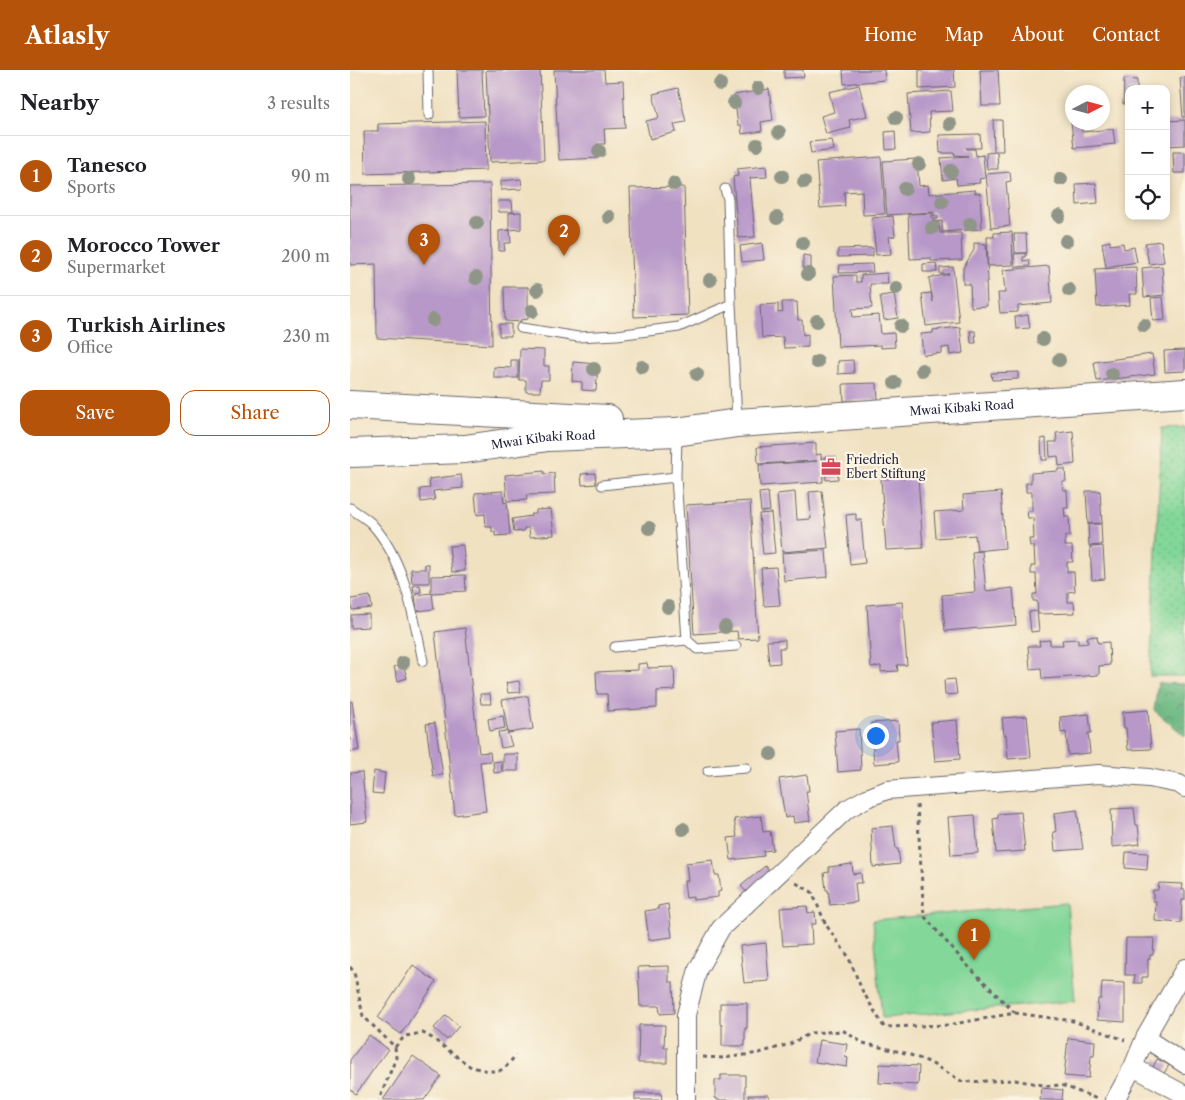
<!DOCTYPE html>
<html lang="en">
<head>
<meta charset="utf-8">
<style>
  :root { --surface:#fff; --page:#f2f2f2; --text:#202124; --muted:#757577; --line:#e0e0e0; --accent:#b45309 }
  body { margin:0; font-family:"Libre Caslon Text",serif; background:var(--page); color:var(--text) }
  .controls { position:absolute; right:15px; top:15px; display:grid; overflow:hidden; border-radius:10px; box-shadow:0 2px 8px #0003 }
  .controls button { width:45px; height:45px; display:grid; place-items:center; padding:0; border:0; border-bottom:1px solid var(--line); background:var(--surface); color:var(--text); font:25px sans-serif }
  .compass { position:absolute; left:715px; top:15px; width:45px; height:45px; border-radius:50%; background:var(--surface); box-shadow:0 2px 8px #0003; rotate:84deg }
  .you { position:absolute; left:525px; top:665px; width:18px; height:18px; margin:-12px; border:4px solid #fff; border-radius:50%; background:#1a73e8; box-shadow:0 0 0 8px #1a73e833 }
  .badge { display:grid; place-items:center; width:32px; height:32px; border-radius:50%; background:var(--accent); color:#fff; font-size:16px; font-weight:700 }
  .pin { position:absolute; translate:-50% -41px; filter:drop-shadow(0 1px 2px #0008) }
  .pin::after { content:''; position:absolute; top:26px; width:18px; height:15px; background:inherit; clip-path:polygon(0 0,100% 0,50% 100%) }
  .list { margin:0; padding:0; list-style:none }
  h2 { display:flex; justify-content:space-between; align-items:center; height:65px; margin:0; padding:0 20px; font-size:21px }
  h2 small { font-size:16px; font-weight:400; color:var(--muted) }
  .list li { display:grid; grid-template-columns:32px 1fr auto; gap:15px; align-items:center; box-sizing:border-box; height:80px; padding:0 20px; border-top:1px solid var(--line) }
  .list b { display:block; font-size:19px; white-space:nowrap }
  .list p { margin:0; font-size:16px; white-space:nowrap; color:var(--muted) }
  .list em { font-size:16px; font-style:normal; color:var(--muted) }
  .actions { display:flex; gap:10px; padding:15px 20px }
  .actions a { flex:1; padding:11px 0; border:1px solid var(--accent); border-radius:15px; text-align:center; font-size:18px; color:var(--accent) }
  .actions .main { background:var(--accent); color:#fff }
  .icon { flex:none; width:28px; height:28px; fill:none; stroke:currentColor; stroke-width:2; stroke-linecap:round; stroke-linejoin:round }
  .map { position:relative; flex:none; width:835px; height:1030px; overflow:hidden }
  header { display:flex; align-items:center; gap:30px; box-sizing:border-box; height:70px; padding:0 25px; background:var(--accent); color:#fff }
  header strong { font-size:24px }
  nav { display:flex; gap:28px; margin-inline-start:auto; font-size:18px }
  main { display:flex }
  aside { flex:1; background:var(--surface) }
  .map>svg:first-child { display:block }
</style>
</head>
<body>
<header>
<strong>Atlasly</strong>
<nav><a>Home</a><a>Map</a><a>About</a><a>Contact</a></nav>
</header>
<main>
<aside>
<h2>Nearby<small>3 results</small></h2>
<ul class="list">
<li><span class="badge">1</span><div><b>Tanesco</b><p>Sports</p></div><em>90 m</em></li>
<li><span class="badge">2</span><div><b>Morocco Tower</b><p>Supermarket</p></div><em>200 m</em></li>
<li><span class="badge">3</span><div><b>Turkish Airlines</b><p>Office</p></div><em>230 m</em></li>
</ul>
<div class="actions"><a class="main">Save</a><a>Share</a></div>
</aside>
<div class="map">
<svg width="835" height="1030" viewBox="0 0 835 1030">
  <defs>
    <pattern id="green-dots" width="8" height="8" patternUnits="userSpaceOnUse" patternTransform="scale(1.25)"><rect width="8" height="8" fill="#83d799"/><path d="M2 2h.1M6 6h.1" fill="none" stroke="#71b885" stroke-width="1.8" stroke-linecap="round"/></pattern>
    <pattern id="forest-crowns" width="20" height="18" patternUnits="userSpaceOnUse" patternTransform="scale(1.25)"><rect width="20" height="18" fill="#6ab881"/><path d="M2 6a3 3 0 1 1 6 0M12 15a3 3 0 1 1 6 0" fill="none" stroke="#57956b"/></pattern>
  </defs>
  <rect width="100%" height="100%" fill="#fcf5e5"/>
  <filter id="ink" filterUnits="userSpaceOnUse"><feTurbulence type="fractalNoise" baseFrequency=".02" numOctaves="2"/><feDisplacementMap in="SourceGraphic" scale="10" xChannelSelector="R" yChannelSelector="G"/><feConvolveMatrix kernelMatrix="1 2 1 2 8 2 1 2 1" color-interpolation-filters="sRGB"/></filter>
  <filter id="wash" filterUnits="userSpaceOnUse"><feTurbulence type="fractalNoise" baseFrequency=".0096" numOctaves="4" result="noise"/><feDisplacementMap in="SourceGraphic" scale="20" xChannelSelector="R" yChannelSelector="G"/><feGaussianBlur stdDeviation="1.12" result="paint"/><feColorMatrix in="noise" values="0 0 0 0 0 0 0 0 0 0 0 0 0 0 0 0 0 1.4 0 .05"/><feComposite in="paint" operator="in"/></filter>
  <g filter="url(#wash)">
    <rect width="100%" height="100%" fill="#f0e1c1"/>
    <!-- green -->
    <path fill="url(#green-dots)" stroke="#527c6a" d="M835,357V606H800L812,358Z"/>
    <!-- forest -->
    <path fill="url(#forest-crowns)" stroke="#466d5e" d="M808,613L835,614V666L804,640Z"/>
    <!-- pitch -->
    <path fill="#83d799" stroke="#527c6a" d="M717,833L725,931L532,948L523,850Z"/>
    <g id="blocks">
      <!-- building -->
      <path fill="#b898c9" d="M107,0H132L134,46L109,47Z
        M136,0H190L194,90L140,92Z
        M204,0H254L255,12L273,11L275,58L254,59L255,74H247L248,88L209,90Z
        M434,0H453L454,7L434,8Z
        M493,0H534L535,10L494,14Z
        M569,0H604L605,17L569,19Z
        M630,0H648L650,36H632Z
        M835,7V47L833,48L830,8Z
        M774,9L787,10V19H779V34H773Z
        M509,15L517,46L499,50L501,58L476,64L471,46L484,42L479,22Z
        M328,18L336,52L324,54L326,62L300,69L296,51L309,48L303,24Z
        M419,19L423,50L411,52L412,61L392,64L391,55H388L384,25Z
        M601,21L603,41L579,42L580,62L561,63L558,24Z
        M643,50H652L653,81H644Z
        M835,50V75L816,76V51Z
        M135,51L136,100L15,104L14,61H28V54Z
        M721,52H731L732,62L763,59L765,74L724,78Z
        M545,61L546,79L536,80L535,62Z
        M630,64L631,78H616L617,79H625L626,86L633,85L635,108L629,109L630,113L607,115L606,108L593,110L591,88L618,86L604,85L605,83H590L589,65Z
        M482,70L484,80L461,83L459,72Z
        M647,82L648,99H637L636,83Z
        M823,82H835V103H824Z
        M531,87L535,144L513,145L512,121L494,122L495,136L470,138L466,92Z
        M567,89L569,116L578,115L579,124L625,120V123H630L632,159L592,162V151L584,152V149H588V146H584V142L537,145L533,91Z
        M416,96L417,107L400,108L405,167L388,168L383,107L388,106L387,99Z
        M660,102L661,111L656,112L660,156L641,158L636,104Z
        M171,109L172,119L151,120V111Z
        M746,113L748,133L727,135L726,114Z
        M140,114L142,275L27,268L26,194L0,195V116Z
        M334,117L338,245L284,247L280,118Z
        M148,131H162L163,142H149Z
        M171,142V159L159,160V143Z
        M582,143L583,153H589L590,163H611L612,190L581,191V188L560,189L558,144Z
        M543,146L545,166L539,167L541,184L526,185L522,148Z
        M160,160L161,173H154L155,181H149V161Z
        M662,162L663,195L638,196L637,167H644V163Z
        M664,164H676L677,183H665Z
        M760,171V175L773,173L774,179L784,177L787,192L756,197L752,173Z
        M811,171L814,192L799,194L795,173Z
        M412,173L414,190L392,192L390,176Z
        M624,173L636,174L638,211H636L637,236L621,237L620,214H613V198L624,180Z
        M523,178V186L488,187V179Z
        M676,183V187H673V191L679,190L680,196L665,197L664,184Z
        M453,185L461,186V198H453Z
        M586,193L587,202H573V194Z
        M522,194L523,202L489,203L490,195Z
        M699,196L702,233L668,236V242L650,243L648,223H655L653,200Z
        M812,196L814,225L794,227L792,198Z
        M603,197L609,252L576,256L572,224L581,223L583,232L579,208L599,204H590V198Z
        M786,197L787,224H779L780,235L747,237L745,199Z
        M537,203L538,214H520L522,238L502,239L503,247L529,245L531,264L544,263L545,277L531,278V275L488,277L484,206L506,205V212H511V205Z
        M154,217H178V249L170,250L171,252L155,251Z
        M544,224L548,248L534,250L530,226Z
        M813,227L815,250L803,251L801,228Z
        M432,232H447L448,250H452L453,265L458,264V277L434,278L433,267L412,268L410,235L428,234V243L433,242Z
        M678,245L680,258L666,259L665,247Z
        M149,254H161V266H149Z
        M610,257L613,283L600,285L599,277L592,278V283L573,285L571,264L583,263V260Z
        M620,261H625L626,273H621Z
        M170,279L194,280V296H199V310H191L190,322H176V310H169Z
        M835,280V301L815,302L814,281Z
        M802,284L805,304L747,311L744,292Z
        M161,290H168V308H144V297L161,298Z
        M503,290L504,303L488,304V291Z
        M223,292L248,294L246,321L232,320V312L222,311Z
        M668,302V309L642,310L641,303Z
        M527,313L528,330L494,331L493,314Z
        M723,361L725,394L709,396L708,386L700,387L699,372H707L706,363Z
        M696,368L697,390H692L691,369Z
        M466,373V385L471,384L473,412L410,416L409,395L467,391L408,394L407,377Z
        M474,387H486L488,409L476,410Z
        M708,399H715L716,411L712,412L713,420H717L718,438H714L715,447H719L720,466H715V476H722L723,492H717V502H724L725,521L718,522V532H724L725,543L688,544L687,531H683V524H687L686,504H681V496H685L684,476H680L679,469H684L683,448H678L677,441H682V422H676V413H681V403L708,401Z
        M194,401V404L204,403L205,424L176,425L177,430L157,431L155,405Z
        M245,403L246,414L232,415L231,404Z
        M111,405L113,418L83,421L85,430L71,432L70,419L80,418L79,409Z
        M568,407L573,478L536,480L531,409Z
        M153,421L154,433L157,432L160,465L145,466V462H142V457H136L135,444L127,445L125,423Z
        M472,421L478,478L432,482L427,424L445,422L447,450L461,449L459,422Z
        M736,421H750L752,453L738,454Z
        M418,422L420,441L411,442L409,423Z
        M651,422L655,478L627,481L625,465L586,468L584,442L614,440L613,425Z
        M400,431L408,568L388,569L387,561L344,564L336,435Z
        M201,439L204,465L180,467L179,458H174V461L164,462L162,449L181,446V444H186V440Z
        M421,443L425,483L413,484L409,444Z
        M506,444V450H511L515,493L500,495L496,445Z
        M738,454H751L752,475L739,476Z
        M113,475L115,501L102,502L99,476Z
        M753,476L755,509L742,510L740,477Z
        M476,480L478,507L434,511L432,483Z
        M632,481L636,521L663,518L666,555L595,561L592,525L625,522L622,482Z
        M75,494H79V513H62L61,499H75Z
        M426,497L430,535L414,536L411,498Z
        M115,505L116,521L81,523V506Z
        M70,515L71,522L64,523L63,516Z
        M82,523L84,539L67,541L65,525Z
        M20,526L22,538L2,540L1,529Z
        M552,532L557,595H547L548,601L531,602V596L521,597L517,535Z
        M687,541L689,561L681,562L679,542Z
        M19,544V557L1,558V545Z
        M115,558L129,683L140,682L141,691L130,692L136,741L105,745L85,562Z
        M747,566L748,573L759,572L760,595L749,596V605L692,609L691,598L680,599L678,576H690L689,571L700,570V575H713L712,570L728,569V574L738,573L737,567Z
        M435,570V578H429L430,593L419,594L417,571Z
        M297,593L298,598L324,597L325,620L307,621V638L258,641L257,624H247L246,602L288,600V594Z
        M53,594L57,608L48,611L44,597Z
        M605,609L607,624L595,625L594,610Z
        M169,611L171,622L158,623L156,613Z
        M130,624H140L141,634H131Z
        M178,626L183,659L158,663L152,630Z
        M2,631L9,680L0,682V632Z
        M798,640L801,679L778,680L776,658H774L773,642Z
        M739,644L741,663H738L740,683L718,685L716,662L711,663L710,647Z
        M153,646L155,658L140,661L138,649Z
        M677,646L681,687L658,689L656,664L654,665L652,648Z
        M607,650L610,689L585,691L581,652Z
        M548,651L549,670H546L548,692L524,694L521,653Z
        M85,653L93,705L83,706L76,654Z
        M509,659L511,700L488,702L485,661Z
        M157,661L162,676L151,678L148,662Z
        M153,684H168V701H153Z
        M151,691L152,702L144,703L143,692Z
        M24,701L35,703L33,724L22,723Z
        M12,702L17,752L0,754V703Z
        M457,705L459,721H456L460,751L444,753L443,746L435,748L429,709Z
        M784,738L786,755H788L790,774L762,777L761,739Z
        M727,740L733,779L705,781L703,762H706L704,743Z
        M671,742L675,781L646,783L643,749L648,748V744Z
        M625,745L628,783L601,785L598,747Z
        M411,746L413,762L420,761L423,780L413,781L414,786L381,790L378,768L387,767L384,749Z
        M543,756L546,779H548L550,794L523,797L521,758Z
        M776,782L798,783L797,800L775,798Z
        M363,790L365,805H369L371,821L368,822V827L343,830V827L336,828L334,811H338L336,793Z
        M502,794L503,804L511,803L512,813H505L507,832L480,835L478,820H476L474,803L479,802V797Z
        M415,796L423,806L400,826L391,816Z
        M809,813L833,814L832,820H835V830H832L831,853L805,851L806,831H803V820H808Z
        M318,834L322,867L299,870L295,841L308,839V836Z
        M457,836L458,843L465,842L466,854H461L462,874L433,876L430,838Z
        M776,868H804L803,885H800V889H798V907H792V913H784L785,905H775Z
        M416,873L419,911L394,913L390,876Z
        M63,895L86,912L51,964L28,948Z
        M319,896V912H323L324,943L310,944L309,936H290L288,897Z
        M752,912L775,913V952L747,950L748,929H751Z
        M370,933H397V958H395V976H372V955L370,954Z
        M96,945L109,956L97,970L84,958Z
        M289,955H315L314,977H317V993H288Z
        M19,965L38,979L6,1024L0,1019V990Z
        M718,968L745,971L744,986H741L739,1008L714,1006Z
        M469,970L497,974L495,987L498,988L497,997L465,992Z
        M63,986L91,1006L74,1030H33Z
        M807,989L819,995L813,1005L802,999Z
        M530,994L569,996L568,1015L529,1013Z
        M371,1005H395V1030H367V1028H365V1010H371Z
        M691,1018L713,1020L712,1030H690Z
        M285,1023H311L312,1030H285Z
        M398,1025H419V1030H399Z"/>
    </g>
  </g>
  <g filter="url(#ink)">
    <use href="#blocks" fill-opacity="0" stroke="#6a656a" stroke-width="1"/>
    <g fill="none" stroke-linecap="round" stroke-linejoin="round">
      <defs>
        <path id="service" d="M78,0L79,45
          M375,119L378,129L381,234L387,350
          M171,258L228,267L267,265L329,257L381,234
          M252,415L326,407L327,365
          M0,438C7,443 16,448 22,454C55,491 63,544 73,591
          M337,570L347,579L386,576
          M265,577L337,570L326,407
          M358,701L396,698"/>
        <path id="minor" d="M795,968L835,994
          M783,997L835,1025
          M336,1030V945L348,899L371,858L497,739L517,728L537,720L749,704L799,708L829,714L835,718
          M765,1030L783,997L795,968L835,898"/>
        <g id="primary">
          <path d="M0,335L258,349"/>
          <path id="s1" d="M0,383L115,379L198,367L326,362L387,353L835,323"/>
        </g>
      </defs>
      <!-- service casing -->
      <use href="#service" stroke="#6a656a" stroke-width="11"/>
      <!-- minor casing -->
      <use href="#minor" stroke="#6a656a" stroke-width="20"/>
      <!-- primary casing -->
      <use href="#primary" stroke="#6a656a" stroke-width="30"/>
      <!-- path -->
      <path stroke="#6a656a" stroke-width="3" stroke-dasharray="4 4" stroke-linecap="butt" d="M567,735L574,846L616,894L665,943
        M446,813L462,822L476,855L498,886L512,920L534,957L598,955L665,943L723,951L775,970
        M0,897L4,902L13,946L45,977L46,988L29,1030
        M45,977L55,966L73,963L82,968L121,997L139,1001H149L155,998L166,985
        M353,987L374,988L409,983L440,974L461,963L494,961L513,973L555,983L579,992L613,1012L665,1010L698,1016L712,1015L747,1029"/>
      <!-- service -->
      <use href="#service" stroke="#fff" stroke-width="9"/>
      <!-- minor -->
      <use href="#minor" stroke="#fff" stroke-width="18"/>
      <!-- primary -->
      <use href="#primary" stroke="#fff" stroke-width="28"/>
    </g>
    <!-- trees -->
    <g fill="#8f9687">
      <circle cx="370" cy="14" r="7"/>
      <circle cx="408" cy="18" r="7"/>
      <circle cx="384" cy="33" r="7"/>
      <circle cx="546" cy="48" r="7"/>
      <circle cx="600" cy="54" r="7"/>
      <circle cx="429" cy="62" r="7"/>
      <circle cx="407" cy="75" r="7"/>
      <circle cx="249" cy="81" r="7"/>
      <circle cx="569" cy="94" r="7"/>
      <circle cx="601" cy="101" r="7"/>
      <circle cx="432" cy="106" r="7"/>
      <circle cx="59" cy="109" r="7"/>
      <circle cx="711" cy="109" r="7"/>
      <circle cx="454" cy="112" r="7"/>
      <circle cx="324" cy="114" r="7"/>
      <circle cx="555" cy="119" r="7"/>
      <circle cx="592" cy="132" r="7"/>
      <circle cx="709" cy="146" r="7"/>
      <circle cx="259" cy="147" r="7"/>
      <circle cx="427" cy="148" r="7"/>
      <circle cx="127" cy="153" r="7"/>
      <circle cx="620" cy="154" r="7"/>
      <circle cx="582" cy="158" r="7"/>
      <circle cx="716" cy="171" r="7"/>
      <circle cx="453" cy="173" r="7"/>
      <circle cx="458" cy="204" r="7"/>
      <circle cx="126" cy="208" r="7"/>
      <circle cx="360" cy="210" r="7"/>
      <circle cx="546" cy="218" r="7"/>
      <circle cx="187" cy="220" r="7"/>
      <circle cx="719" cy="220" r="7"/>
      <circle cx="182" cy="241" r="7"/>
      <circle cx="83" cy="250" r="7"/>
      <circle cx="467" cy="251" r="7"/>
      <circle cx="794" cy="255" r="7"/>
      <circle cx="551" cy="256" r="7"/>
      <circle cx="693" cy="269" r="7"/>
      <circle cx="709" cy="290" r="7"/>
      <circle cx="467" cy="292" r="7"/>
      <circle cx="292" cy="297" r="7"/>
      <circle cx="244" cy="299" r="7"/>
      <circle cx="572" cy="300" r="7"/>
      <circle cx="347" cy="304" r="7"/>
      <circle cx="762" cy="304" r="7"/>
      <circle cx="545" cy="313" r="7"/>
      <circle cx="299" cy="458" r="7"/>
      <circle cx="318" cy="537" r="7"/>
      <circle cx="375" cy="557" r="7"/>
      <circle cx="53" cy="593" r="7"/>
      <circle cx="421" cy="684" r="7"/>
      <circle cx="333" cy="759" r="7"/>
    </g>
  </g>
  <!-- icons -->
  <defs>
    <symbol id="office-bare" viewBox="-9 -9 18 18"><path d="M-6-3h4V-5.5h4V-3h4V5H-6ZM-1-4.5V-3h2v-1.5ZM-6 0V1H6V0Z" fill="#d1495b" stroke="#fcf5e5" stroke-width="2.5" paint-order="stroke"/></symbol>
  </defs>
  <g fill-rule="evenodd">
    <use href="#office-bare" x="467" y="383" width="28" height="28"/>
  </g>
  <g text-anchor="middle" stroke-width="4.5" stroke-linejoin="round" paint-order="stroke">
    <!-- street labels -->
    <g font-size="12" fill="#22223b" stroke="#fcf5e5">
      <text dy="4" stroke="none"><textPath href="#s1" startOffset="614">Mwai Kibaki Road</textPath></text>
      <text dy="4" stroke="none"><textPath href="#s1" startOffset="194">Mwai Kibaki Road</textPath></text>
    </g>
    <!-- poi labels -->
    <g font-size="12" fill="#22223b" stroke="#fcf5e5" text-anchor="start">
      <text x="496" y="394">Friedrich<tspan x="496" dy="14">Ebert Stiftung</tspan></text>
    </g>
  </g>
</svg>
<div class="controls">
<button>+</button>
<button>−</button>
<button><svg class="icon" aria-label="locate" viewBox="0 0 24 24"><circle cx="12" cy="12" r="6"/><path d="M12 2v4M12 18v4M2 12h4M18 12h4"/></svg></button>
</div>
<svg class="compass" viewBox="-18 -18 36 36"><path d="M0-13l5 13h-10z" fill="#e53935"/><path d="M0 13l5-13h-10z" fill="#757577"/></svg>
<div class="you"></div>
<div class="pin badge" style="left:624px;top:890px">1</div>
<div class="pin badge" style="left:214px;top:186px">2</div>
<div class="pin badge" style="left:74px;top:195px">3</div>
</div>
</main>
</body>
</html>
